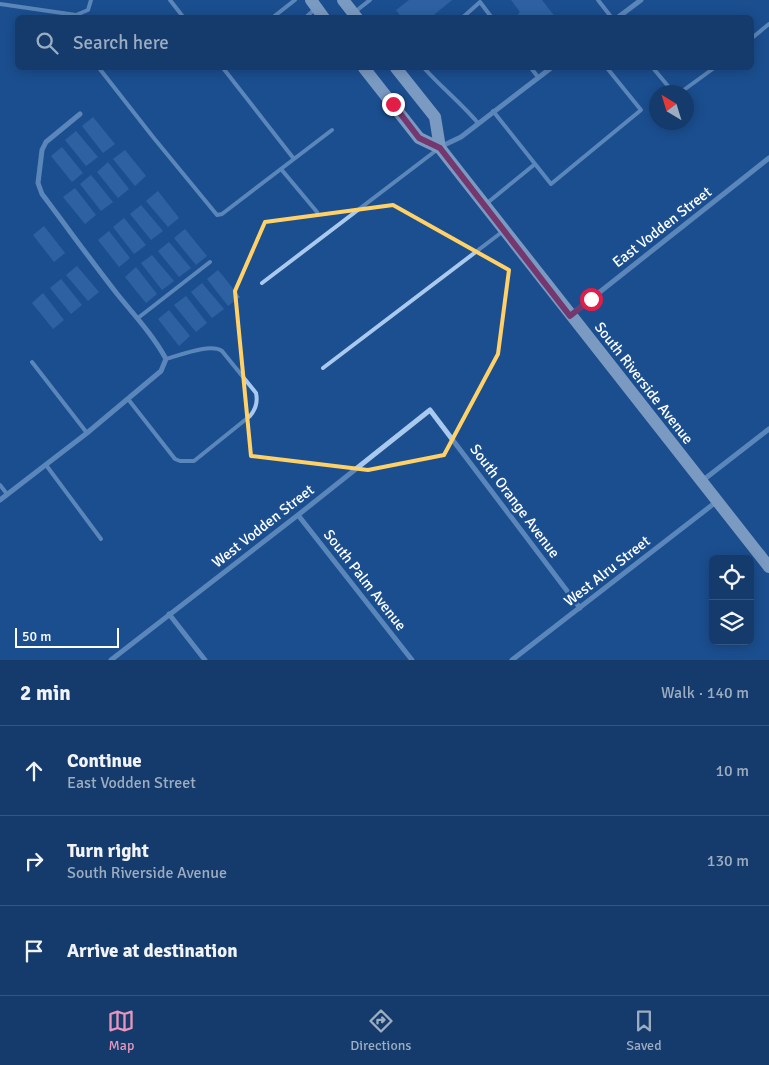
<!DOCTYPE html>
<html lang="en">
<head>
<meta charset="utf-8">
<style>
  :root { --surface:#143b6b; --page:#1d4271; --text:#f1f3f6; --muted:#9dadc1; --line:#33557e; --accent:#e797bd }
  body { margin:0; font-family:Signika,sans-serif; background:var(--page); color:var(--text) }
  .controls { position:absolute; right:15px; bottom:15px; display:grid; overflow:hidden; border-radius:8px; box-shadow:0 2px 12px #0003 }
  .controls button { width:45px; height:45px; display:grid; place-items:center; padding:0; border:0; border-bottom:1px solid var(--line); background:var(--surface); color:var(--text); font:25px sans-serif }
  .compass { position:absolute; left:649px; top:85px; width:45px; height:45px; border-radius:50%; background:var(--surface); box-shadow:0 2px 12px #0003; rotate:322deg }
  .scale { position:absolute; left:15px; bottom:12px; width:104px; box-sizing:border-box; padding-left:5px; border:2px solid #fff; border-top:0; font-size:14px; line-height:18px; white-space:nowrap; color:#fff; -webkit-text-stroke:4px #1b4f8f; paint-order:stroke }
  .stop { position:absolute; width:15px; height:15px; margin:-11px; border:4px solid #e11d48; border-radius:50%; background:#fff }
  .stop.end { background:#e11d48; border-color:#fff; box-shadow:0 1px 5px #0008 }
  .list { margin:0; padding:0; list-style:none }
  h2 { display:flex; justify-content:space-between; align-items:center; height:65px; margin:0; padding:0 20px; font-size:21px }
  h2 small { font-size:16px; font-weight:400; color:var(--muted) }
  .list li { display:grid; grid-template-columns:32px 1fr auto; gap:15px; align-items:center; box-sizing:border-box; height:90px; padding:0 20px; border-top:1px solid var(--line) }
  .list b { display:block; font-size:19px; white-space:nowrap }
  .list p { margin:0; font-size:16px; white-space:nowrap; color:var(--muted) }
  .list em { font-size:16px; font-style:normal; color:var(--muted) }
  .icon { flex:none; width:28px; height:28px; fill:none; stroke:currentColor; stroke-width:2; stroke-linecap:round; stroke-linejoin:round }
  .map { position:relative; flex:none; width:769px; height:660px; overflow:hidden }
  .search { position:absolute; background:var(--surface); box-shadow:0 2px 12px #0003; left:15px; right:15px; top:15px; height:55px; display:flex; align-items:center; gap:12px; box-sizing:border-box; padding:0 18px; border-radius:8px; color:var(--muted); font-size:19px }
  .sheet { height:335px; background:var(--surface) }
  nav { display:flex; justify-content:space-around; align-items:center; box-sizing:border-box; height:70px; border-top:1px solid var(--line); background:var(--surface); font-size:14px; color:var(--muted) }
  nav a { display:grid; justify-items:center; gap:2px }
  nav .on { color:var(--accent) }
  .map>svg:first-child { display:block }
</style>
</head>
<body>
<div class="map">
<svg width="769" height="660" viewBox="0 0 769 660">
  <rect width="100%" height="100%" fill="#1b4f8f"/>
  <!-- building -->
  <path fill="#4478b7" d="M409,0H452L430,18H402L396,10Z
    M511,0H542L556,18H521L518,14L520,12Z
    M93,117L115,144L103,153L82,126Z
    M76,131L98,157L86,166L65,140Z
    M62,147L83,173L72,182L51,156Z
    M125,150L146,176L135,186L113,159Z
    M108,162L129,189L118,198L97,172Z
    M91,175L113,202L101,211L80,184Z
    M75,188L96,215L85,224L63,197Z
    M158,191L179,218L168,227L146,201Z
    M141,205L163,231L151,240L130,214Z
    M124,218L146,245L134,254L113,227Z
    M44,226L65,253L54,262L33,235Z
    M185,229L207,256L196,265L174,238Z
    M109,231L130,258L119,267L98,240Z
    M169,242L191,268L179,277L158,251Z
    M152,255L174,281L162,290L141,263Z
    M77,266L99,292L88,301L66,275Z
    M136,267L157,294L146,303L125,277Z
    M218,270L240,297L228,306L207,279Z
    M61,279L82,305L71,314L50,288Z
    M202,283L224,309L212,318L191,292Z
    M43,293L64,320L53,329L32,303Z
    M186,296L207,323L196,332L174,305Z
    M169,310L190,336L179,346L158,319Z"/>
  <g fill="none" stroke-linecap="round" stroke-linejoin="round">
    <!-- lane -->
    <path stroke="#a9c9ee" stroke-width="4" d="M170,0L184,18
      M598,0L612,18
      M0,4L76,15L88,10L91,0
      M356,11L370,0
      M272,18L295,0
      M305,18L315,9
      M462,18L480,2L492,18
      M752,38L769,24
      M99,68L153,137L217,215L222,214L294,159L223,68
      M424,68C441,87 461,103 478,123
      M531,68L538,77
      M653,68L673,92H677
      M681,92L714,68
      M493,111L551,184L641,110L607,68
      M294,159L332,130
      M281,169L317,212
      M486,204L535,164
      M262,283L438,149
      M138,318L210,262
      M32,362L87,433
      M323,368L502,232
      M128,399L175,459L180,461H194L250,416C256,409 258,402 256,393L222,351C210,343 181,355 166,359
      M46,465L101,539
      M0,485L7,494"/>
    <!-- street -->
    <path stroke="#a9c9ee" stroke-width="5" d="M617,18L641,0
      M440,147L461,137L551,68
      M572,314L769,158
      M702,481L769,429
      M0,500L87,433L161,371L166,359C153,335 135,316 118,295C92,262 67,227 42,194L38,183L42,150L46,142L80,114
      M298,515L412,660
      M169,614L205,660
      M111,660L298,515L430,410L580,608
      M512,660L716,502"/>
    <!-- primary -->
    <path stroke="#f0f6ff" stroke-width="12" d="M311,0L324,18
      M343,0L357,18
      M364,68L419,138L440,148L769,567
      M396,68L435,117L440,148"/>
  </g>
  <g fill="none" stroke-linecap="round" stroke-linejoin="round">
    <!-- route -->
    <path stroke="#e11d48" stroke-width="6" d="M393,104L419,138L440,148L570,316L591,299"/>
  </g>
  <!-- marked area -->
  <path d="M0 0H769V660H0ZM393,205L509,270L498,354L444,455L368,470L251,456L235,291L265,222Z" fill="#1b4f8f" fill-opacity=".55" fill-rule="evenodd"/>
  <path fill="none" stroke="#ffd166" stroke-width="4" stroke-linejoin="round" d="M393,205L509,270L498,354L444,455L368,470L251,456L235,291L265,222Z"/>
  <g text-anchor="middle" stroke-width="5" stroke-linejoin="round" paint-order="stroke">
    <!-- street labels -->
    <g font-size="15" fill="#fff" stroke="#1b4f8f">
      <text transform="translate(662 227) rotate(-38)" y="5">East Vodden Street</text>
      <text transform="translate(644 383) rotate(52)" y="5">South Riverside Avenue</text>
      <text transform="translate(515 501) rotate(53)" y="5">South Orange Avenue</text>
      <text transform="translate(263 526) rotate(-38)" y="5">West Vodden Street</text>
      <text transform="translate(607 571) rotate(-38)" y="5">West Alru Street</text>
      <text transform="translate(365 580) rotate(52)" y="5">South Palm Avenue</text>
    </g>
  </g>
</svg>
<div class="controls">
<button><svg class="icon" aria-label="locate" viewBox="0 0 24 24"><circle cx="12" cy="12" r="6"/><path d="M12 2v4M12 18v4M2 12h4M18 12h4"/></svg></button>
<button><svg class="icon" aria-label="layers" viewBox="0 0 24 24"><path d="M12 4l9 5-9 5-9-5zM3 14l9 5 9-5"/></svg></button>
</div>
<svg class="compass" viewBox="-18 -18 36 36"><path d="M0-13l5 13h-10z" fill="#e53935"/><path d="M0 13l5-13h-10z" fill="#9dadc1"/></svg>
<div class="scale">50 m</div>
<div class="stop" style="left:591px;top:299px"></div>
<div class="stop end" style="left:393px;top:104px"></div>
<div class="search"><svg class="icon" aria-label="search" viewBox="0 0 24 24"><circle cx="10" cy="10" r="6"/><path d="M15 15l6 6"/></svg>Search here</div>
</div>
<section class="sheet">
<h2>2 min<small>Walk · 140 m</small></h2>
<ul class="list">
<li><svg class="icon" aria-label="ahead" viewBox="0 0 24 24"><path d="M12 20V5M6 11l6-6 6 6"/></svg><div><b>Continue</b><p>East Vodden Street</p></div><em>10 m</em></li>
<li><svg class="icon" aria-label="right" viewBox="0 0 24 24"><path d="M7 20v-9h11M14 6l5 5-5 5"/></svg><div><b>Turn right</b><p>South Riverside Avenue</p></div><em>130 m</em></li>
<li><svg class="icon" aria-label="arrive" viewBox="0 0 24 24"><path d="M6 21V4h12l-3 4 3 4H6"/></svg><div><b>Arrive at destination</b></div></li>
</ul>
</section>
<nav>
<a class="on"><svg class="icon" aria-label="map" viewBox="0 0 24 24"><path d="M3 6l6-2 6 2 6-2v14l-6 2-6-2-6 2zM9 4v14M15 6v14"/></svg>Map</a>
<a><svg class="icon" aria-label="directions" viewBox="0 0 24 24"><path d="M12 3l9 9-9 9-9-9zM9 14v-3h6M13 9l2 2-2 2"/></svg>Directions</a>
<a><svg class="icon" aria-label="saved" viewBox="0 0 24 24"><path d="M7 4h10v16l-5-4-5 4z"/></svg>Saved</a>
</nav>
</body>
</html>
